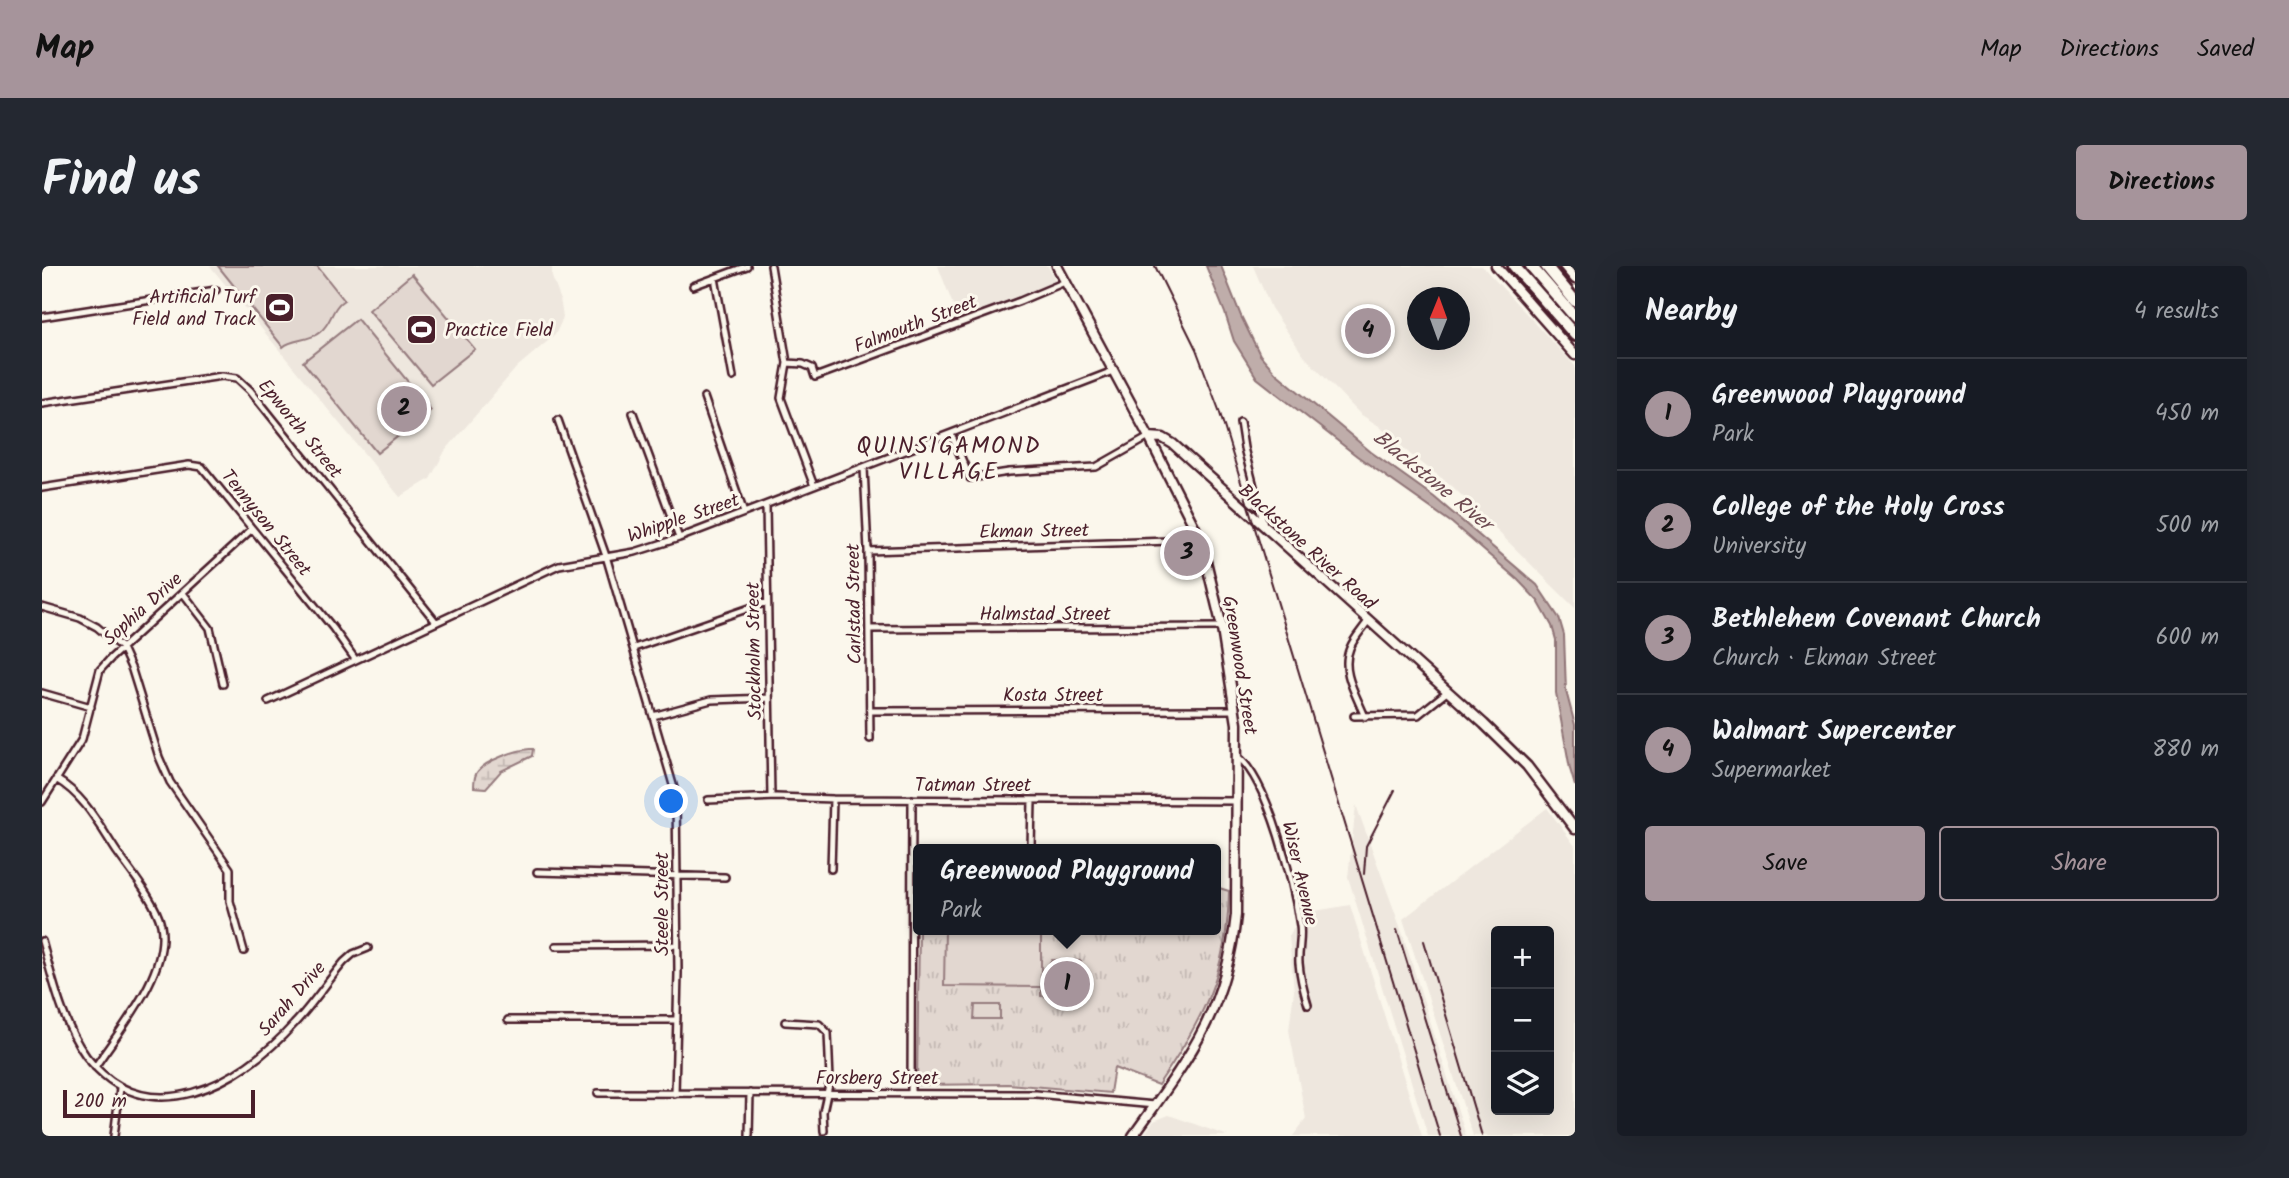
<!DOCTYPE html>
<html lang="en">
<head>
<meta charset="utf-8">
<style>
  :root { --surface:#171b24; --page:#242831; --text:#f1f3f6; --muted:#9ea1a6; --line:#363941; --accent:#a6949b }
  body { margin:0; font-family:Kalam,sans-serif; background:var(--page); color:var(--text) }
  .controls { position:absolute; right:21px; bottom:21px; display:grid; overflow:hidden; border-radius:7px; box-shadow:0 7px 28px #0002 }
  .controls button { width:63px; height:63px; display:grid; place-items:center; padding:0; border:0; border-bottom:2px solid var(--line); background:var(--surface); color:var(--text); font:35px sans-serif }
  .compass { position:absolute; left:1365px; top:21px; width:63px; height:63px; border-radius:50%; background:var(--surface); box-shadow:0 7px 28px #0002; rotate:1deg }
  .scale { position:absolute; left:21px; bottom:18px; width:192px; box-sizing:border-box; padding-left:7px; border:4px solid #4a1f2b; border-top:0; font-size:19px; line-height:24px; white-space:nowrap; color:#4a1f2b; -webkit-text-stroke:5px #fbf7ec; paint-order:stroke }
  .you { position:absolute; left:630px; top:536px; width:24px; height:24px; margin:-18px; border:5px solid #fff; border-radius:50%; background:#1a73e8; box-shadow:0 0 0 10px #1a73e833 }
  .badge { display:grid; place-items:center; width:46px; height:46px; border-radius:50%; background:var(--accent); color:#111; font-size:23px; font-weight:700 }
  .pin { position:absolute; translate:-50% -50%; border:4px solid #fff; box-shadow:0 2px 7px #0006 }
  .popup { position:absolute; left:871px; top:578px; width:308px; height:91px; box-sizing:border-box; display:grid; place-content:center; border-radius:7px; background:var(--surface); filter:drop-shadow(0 2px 5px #0005); font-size:23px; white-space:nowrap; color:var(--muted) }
  .popup b { font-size:26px; color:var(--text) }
  .popup::after { content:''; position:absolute; left:50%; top:100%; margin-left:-14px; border:14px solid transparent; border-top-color:var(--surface) }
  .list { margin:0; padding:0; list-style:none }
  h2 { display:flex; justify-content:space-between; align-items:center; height:91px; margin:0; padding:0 28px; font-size:30px }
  h2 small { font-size:23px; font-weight:400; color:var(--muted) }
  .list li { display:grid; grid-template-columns:46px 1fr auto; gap:21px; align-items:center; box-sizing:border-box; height:112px; padding:0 28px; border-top:2px solid var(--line) }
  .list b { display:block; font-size:26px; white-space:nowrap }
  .list p { margin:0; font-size:23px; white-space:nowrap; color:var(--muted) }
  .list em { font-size:23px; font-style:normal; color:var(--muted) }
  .actions { display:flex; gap:14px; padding:21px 28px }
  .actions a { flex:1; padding:16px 0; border:2px solid var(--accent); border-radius:7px; text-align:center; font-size:24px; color:var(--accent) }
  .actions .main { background:var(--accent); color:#111 }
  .icon { flex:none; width:38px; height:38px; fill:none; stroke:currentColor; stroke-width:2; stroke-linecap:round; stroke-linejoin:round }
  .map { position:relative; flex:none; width:1533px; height:870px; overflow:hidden; border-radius:7px }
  header { display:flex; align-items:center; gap:42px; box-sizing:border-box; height:98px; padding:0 35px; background:var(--accent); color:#111 }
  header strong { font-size:33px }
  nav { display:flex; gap:38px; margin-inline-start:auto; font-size:24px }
  .intro { display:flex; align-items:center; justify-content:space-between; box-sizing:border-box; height:168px; padding:0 42px }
  h1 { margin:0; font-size:49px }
  .button { padding:18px 32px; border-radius:7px; background:var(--accent); color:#111; font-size:24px; font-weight:700 }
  main { display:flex; gap:42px; padding:0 42px }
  aside { flex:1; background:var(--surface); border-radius:7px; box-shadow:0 7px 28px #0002 }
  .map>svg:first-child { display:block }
</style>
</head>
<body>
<header>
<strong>Map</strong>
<nav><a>Map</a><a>Directions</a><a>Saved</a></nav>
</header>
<div class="intro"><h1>Find us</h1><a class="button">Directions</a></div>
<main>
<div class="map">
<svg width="1533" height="870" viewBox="0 0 1533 870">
  <defs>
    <pattern id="wetland-marsh" width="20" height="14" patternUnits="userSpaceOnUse" patternTransform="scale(1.75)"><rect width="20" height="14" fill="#e2d7d0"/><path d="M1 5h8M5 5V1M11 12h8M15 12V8" fill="none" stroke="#c3b8b3"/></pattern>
    <pattern id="park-tufts" width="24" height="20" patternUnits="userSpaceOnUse" patternTransform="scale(1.75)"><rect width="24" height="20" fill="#e2d7d0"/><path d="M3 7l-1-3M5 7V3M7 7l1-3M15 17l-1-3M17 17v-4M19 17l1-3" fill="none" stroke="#c3b8b3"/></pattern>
  </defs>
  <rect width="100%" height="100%" fill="#fbf7ec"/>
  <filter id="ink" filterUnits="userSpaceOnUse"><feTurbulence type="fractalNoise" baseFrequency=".0143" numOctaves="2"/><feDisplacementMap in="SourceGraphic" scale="14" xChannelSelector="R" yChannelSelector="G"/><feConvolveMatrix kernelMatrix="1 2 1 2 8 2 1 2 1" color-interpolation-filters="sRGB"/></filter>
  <g filter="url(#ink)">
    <!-- built -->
    <path fill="#eee7de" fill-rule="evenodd" d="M168,0H510V11L518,32L521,52L513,69L475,101L403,185L388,213L358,231Z
      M896,0H1006L1014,16L916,52Z
      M1211,0H1440L1533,100V342L1410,220L1369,189L1337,160L1318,148L1262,90L1229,42ZM1376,32H1418V74H1376Z
      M1314,539L1360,666L1424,870H1386L1306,611Z
      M1505,542L1533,580V870H1431L1361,653ZM1454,665H1507V844H1454Z
      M1308,639L1380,870H1251L1264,853L1247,764L1252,725L1247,670L1261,647Z
      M1127,849L1186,870H1101L1112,855Z"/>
    <!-- wetland -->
    <path fill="url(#wetland-marsh)" stroke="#967b7e" stroke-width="2" d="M488,483H491L490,490L459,505L444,522L432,521C432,516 432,509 436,505C445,494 474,484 488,483Z"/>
    <!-- park -->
    <path fill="url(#park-tufts)" stroke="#967b7e" stroke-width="2" d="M1174,621L1187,625C1186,705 1161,754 1116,819L1072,802L1068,827L966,818L875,819L877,664H1174Z"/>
    <!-- pitch -->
    <path fill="#e2d7d0" stroke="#967b7e" stroke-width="2" d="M176,0H275L302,34C289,42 290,57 278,66C267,76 250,72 241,81Z
      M370,8L433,83L389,118L327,44Z
      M315,53L389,144L335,187L261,96Z
      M903,664H999V719L1001,709L1010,694L1039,695L1038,727L1034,731L999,730V721L902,720Z
      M933,739H958V753H932Z"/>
    <!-- water -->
    <path fill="#bfadaa" stroke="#907477" stroke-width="2" d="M1164,0H1179L1199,50L1218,89L1234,107L1329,186L1392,231L1495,319L1517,352L1522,369L1524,425L1533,459V520L1528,503L1514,427V374L1510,360L1496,335L1476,314L1410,257L1315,190L1215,112L1192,75L1183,47Z"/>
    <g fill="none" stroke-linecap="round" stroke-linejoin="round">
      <defs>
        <path id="street" d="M729,0L745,97L739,132L772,220
          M673,12L691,111
          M651,20L705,0
          M0,51L174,24
          M745,97L761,98L770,102L773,111L978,35L1023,16
          M662,131L702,247
          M0,137L180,110L195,112L208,124L394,356
          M591,147L637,272
          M516,154L564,290L634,529L636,707L633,828
          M1198,156L1202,182L1222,259
          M909,168L928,212L967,206L1054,201L1107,171
          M822,202L826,285L828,473
          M0,222L147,199L160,201L291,362L313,393
          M724,239L729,531
          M826,285L1159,274
          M141,327L168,362L181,418
          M0,341L38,352L55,361L80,382L90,404L117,491L128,516L188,603V635L202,685
          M827,363L1179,361
          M592,382L725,336
          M0,427L49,441
          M226,435L517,299L593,286L637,272L1071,105
          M829,445L1193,444
          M611,450L669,434L727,432
          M1312,450L1376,449L1406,425
          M1323,451C1315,430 1298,405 1308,382C1312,372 1320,364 1326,355
          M1196,491C1227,515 1252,620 1258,660C1260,672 1256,685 1257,697C1258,711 1262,726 1266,739
          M14,513C43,530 57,559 75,586C89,606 114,636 119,659C128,706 78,763 53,801
          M666,534L734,531L791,533L1196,535
          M0,536L40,473L58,404L69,392L210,263
          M989,583L990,534
          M789,603L791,533
          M495,606L683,611
          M0,675C11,714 20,757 44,790C105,870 198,818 252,758C270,739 285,716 302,696L311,688L326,682
          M514,680L635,679
          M466,754H635
          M743,756L777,758L786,767L788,814L781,846L782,865
          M556,827L994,828L1113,839
          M869,827L870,533
          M72,870L78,822
          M707,870L708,827"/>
        <path id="secondary" d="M1015,0L1107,171L1159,274L1162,287L1179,357L1195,458L1194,649C1184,746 1146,793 1091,870
          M1454,0L1533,89
          M1522,0L1533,13
          M1107,171L1121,172L1131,178L1442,458L1485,500L1533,563"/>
        <path id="highway" d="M1472,0L1533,69
          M1489,0L1533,51
          M1504,0L1533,35"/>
      </defs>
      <!-- street casing -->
      <use href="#street" stroke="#4a1f2b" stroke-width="10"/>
      <!-- secondary casing -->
      <use href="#secondary" stroke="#4a1f2b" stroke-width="13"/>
      <!-- highway casing -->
      <use href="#highway" stroke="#4a1f2b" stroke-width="16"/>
      <!-- street -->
      <use href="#street" stroke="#fbf7ec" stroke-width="5"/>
      <!-- secondary -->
      <use href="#secondary" stroke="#fbf7ec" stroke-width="8"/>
      <!-- highway -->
      <use href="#highway" stroke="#fbf7ec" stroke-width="10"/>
      <!-- rail -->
      <path stroke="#4a1f2b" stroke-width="2" d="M1113,0L1154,83L1177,144L1398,870
        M1322,608L1324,580L1353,524
        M1355,664L1419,870
        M1382,675L1440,870"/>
    </g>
  </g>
  <!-- icons -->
  <defs>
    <symbol id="stadium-square" viewBox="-11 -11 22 22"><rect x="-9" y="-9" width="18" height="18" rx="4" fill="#4a1f2b" stroke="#fbf7ec"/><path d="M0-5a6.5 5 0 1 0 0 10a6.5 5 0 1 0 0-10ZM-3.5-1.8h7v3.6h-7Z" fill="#fff"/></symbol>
  </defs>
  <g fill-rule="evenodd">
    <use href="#stadium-square" x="220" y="24" width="35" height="35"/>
    <use href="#stadium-square" x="362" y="46" width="35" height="35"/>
  </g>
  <g text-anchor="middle" stroke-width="6" stroke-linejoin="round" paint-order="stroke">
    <!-- poi labels -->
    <g font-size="19" fill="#4a1f2b" stroke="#fbf7ec" text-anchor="end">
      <text x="214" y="37">Artificial Turf<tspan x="214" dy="22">Field and Track</tspan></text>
      <text x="403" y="70" text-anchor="start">Practice Field</text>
    </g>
    <!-- street labels -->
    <g font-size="19" fill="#4a1f2b" stroke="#fbf7ec">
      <text transform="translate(873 57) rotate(-21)" y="7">Falmouth Street</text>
      <text transform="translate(259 162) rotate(51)" y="7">Epworth Street</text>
      <text transform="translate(641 251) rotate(-19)" y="7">Whipple Street</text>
      <text transform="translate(225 256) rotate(51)" y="7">Tennyson Street</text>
      <text transform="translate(992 264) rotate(-1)" y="7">Ekman Street</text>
      <text transform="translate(1266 280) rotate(42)" y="7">Blackstone River Road</text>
      <text transform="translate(811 338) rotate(-91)" y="7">Carlstad Street</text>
      <text transform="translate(100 342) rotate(-42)" y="7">Sophia Drive</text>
      <text x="1003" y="354">Halmstad Street</text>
      <text transform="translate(711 385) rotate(-91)" y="7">Stockholm Street</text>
      <text transform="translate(1199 399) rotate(81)" y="7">Greenwood Street</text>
      <text x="1011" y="435">Kosta Street</text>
      <text x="931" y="525">Tatman Street</text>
      <text transform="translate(1259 607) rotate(77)" y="7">Wiser Avenue</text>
      <text transform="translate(619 638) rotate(-90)" y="7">Steele Street</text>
      <text transform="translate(249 732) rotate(-49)" y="7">Sarah Drive</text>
      <text x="835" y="818">Forsberg Street</text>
    </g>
    <!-- water labels -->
    <g font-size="21" font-style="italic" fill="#6d4a51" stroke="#fbf7ec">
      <text transform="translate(1391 214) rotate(39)" y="7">Blackstone River</text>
    </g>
    <!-- quarter labels -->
    <g font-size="23" letter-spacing="2" fill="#4a1f2b" stroke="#fbf7ec">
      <text x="907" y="187">QUINSIGAMOND<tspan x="907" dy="26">VILLAGE</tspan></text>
    </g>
  </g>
</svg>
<div class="controls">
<button>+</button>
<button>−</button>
<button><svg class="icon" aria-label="layers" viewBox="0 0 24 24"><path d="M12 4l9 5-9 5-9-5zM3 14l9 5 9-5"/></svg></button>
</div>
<svg class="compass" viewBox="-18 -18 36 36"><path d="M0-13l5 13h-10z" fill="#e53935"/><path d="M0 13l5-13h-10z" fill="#9ea1a6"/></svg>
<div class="scale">200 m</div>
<div class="you"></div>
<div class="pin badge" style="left:1025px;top:718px">1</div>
<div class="popup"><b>Greenwood Playground</b>Park</div>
<div class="pin badge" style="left:362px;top:143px">2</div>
<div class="pin badge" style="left:1145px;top:287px">3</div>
<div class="pin badge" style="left:1326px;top:65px">4</div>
</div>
<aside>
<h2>Nearby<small>4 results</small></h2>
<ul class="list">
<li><span class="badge">1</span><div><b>Greenwood Playground</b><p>Park</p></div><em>450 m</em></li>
<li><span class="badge">2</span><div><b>College of the Holy Cross</b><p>University</p></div><em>500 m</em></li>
<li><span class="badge">3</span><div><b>Bethlehem Covenant Church</b><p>Church · Ekman Street</p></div><em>600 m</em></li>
<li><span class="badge">4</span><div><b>Walmart Supercenter</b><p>Supermarket</p></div><em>880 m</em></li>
</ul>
<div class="actions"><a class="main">Save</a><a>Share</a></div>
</aside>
</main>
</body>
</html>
